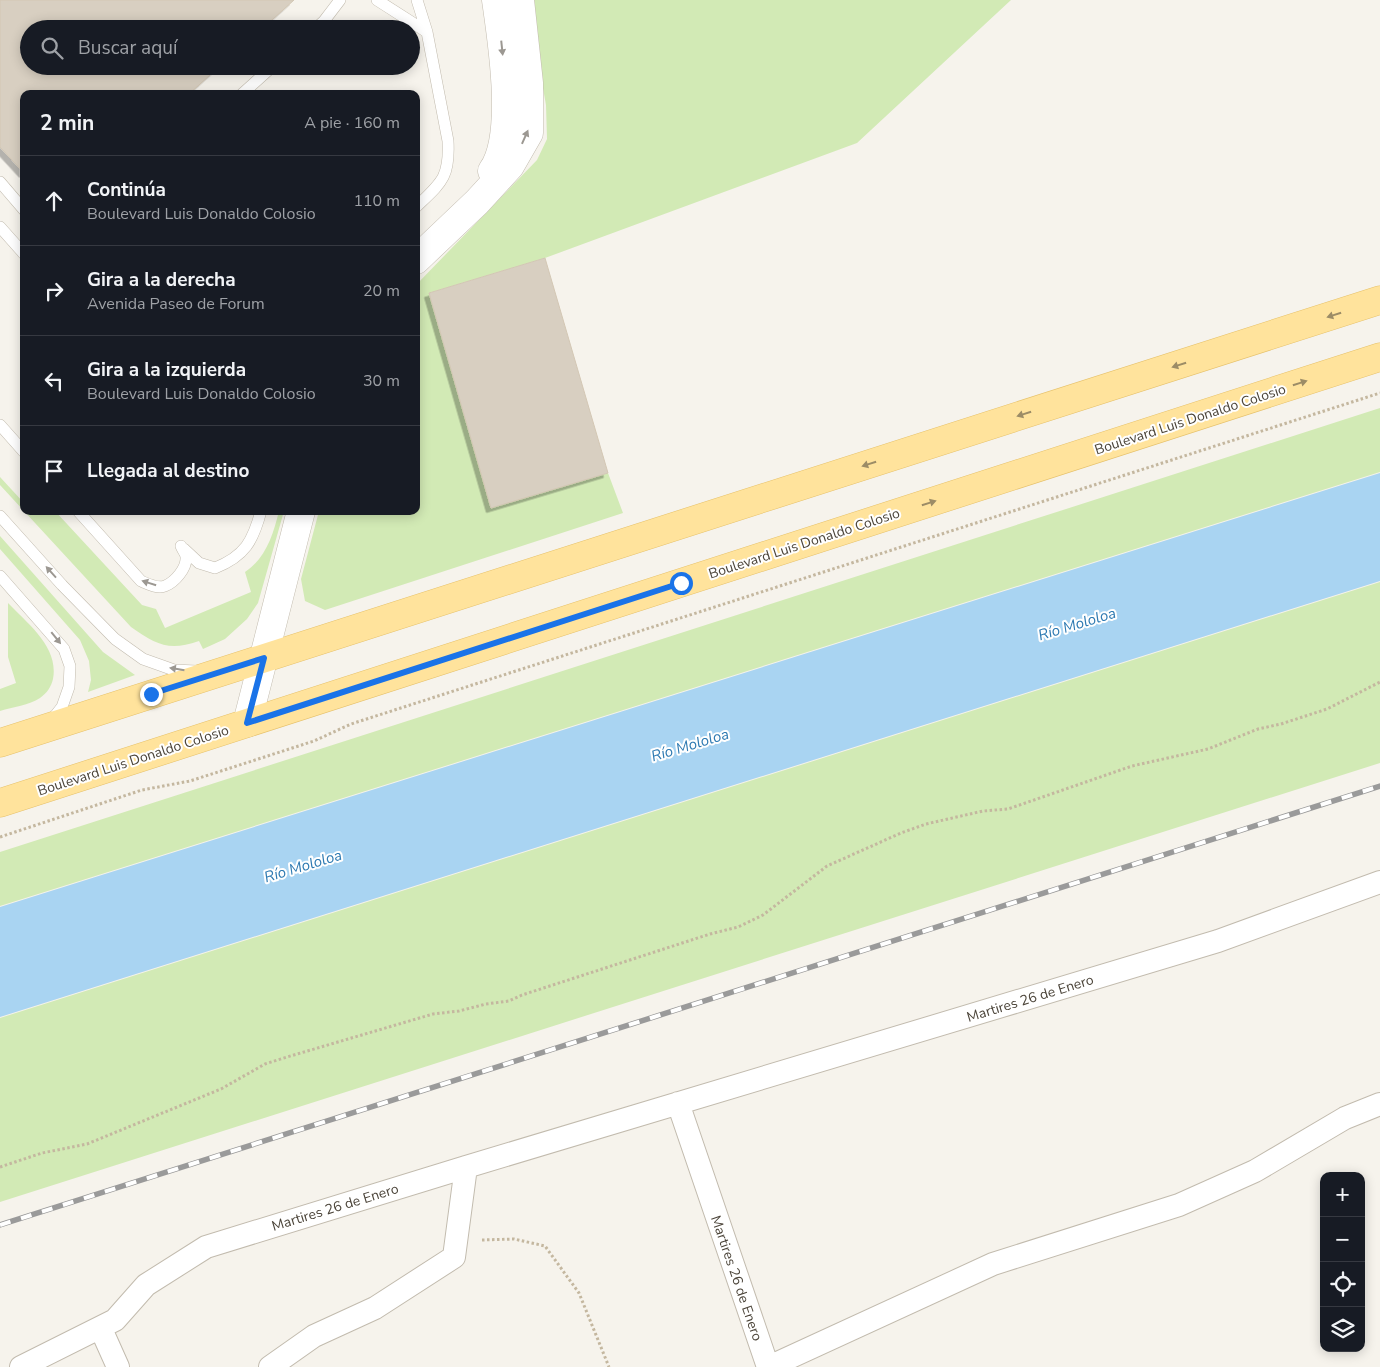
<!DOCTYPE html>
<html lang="es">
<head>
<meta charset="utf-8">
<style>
  :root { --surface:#171b24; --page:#20242c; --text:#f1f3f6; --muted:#9ea1a6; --line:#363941 }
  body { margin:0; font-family:"Nunito Sans",sans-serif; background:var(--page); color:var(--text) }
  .controls { position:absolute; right:15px; bottom:15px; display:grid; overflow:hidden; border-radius:10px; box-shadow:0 2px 12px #0003 }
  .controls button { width:45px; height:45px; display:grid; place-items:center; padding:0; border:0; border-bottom:1px solid var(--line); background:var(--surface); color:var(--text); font:25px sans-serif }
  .stop { position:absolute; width:15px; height:15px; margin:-11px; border:4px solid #1a73e8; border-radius:50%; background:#fff }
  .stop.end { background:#1a73e8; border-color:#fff; box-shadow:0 1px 5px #0008 }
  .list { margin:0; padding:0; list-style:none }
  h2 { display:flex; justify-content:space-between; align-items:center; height:65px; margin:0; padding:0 20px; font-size:21px }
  h2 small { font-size:16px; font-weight:400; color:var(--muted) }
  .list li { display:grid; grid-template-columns:32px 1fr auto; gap:15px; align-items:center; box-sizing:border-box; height:90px; padding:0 20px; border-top:1px solid var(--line) }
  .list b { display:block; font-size:19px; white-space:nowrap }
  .list p { margin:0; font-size:16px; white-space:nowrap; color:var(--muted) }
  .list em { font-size:16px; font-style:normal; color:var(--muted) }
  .icon { flex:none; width:28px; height:28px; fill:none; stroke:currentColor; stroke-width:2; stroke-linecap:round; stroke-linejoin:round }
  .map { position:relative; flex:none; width:1380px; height:1367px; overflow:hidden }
  .search { position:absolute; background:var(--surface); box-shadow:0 2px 12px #0003; left:20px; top:20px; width:400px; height:55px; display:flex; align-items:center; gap:12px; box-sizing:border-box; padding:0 18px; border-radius:28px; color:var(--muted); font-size:19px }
  .panel { position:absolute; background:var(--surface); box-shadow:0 2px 12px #0003; left:20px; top:90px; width:400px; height:425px; border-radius:10px }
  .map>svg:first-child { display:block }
</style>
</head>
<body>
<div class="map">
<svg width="1380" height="1367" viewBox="0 0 1380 1367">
  <defs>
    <filter id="shadow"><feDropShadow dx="-4.5" dy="4.5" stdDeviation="0" flood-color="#0004"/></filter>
  </defs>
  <rect width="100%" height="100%" fill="#f6f3ec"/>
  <!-- green -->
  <path fill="#d2eab5" d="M525,0H1011L857,143L545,258L429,293L491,507L608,473L623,513L325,610L305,601L301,579L319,511H416V285L537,160L547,139L546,105L533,32Z
    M1380,408V472L0,906V852Z
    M0,477L24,503V511H55L142,605L156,609L165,628L251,592L245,572C266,558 273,535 279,511H284L258,603L247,619L225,639L203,649L199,641C168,652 156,644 131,627L0,485Z
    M0,536L103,652L135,675L88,692L91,680L89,661L80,640L0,549Z
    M1380,582V763L0,1202V1018Z
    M8,603C28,624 59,647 53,679C51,687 47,693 40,698C29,705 13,707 0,711V689L16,683L8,657Z"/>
  <!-- water -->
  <path fill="#a9d4f2" d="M1380,473V581L0,1017V907Z"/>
  <!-- building -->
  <path fill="#d8cfc1" stroke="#d3c7b4" filter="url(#shadow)" d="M0,0H294L262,29H29V66H220L189,94H24V173L0,147Z
    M545,258L608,473L491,508L429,293Z"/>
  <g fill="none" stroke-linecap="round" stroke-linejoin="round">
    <defs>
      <path id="service" d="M377,0L427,32
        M315,29L324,21L340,0
        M242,94L273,66
        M0,182L24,210
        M416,207C441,183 450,178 448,141L427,32L417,0
        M0,227L24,254
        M0,425L24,452
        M78,511L141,581C148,584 158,589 165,586C175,582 187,568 186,557C186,554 182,549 181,546
        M0,516L62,585L115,639L143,659L174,670L196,671
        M184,549L199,563L215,568C245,556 253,541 261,511
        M0,576L64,649L70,666L69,687L62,707L51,721"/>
      <path id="minor" d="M678,1103L768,1367
        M101,1329L118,1367
        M21,1367L115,1320L146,1285L206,1247L466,1167L1218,941L1380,882
        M270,1367L314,1336L375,1308L454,1257L466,1167
        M769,1367L993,1264L1179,1205L1255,1171L1345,1118L1380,1104"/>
      <path id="tertiary" d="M492,171C517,136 502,42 496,0
        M416,260L477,202L510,166L529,133V83L520,0
        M247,723L301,511"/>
      <path id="primary" d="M0,743L1380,300
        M0,803L1380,357"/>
    </defs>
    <!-- service casing -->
    <use href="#service" stroke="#c2bbae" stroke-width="12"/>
    <!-- minor casing -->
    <use href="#minor" stroke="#c2bbae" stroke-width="24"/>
    <!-- tertiary casing -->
    <use href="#tertiary" stroke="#c2bbae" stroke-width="29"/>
    <!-- primary casing -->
    <use href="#primary" stroke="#e6c16a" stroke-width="29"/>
    <!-- path -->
    <path stroke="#c4b79f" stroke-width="3" stroke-dasharray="2.5 2.5" stroke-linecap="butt" d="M0,837L142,790L190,781L314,741L351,724L1380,393
      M0,1167L42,1153L87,1144L221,1089L265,1064L287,1057L433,1014L459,1011L486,1004L509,1001L522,995L710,934L738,927L763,915L827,866L901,833L926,824L983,811L1008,809L1132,766L1208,749L1258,729L1281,724L1327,709L1380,682
      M482,1240L514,1239L545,1246L579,1293L609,1367"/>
    <!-- service -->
    <use href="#service" stroke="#fff" stroke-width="11"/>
    <!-- minor -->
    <use href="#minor" stroke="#fff" stroke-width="22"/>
    <!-- tertiary -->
    <use href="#tertiary" stroke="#fff" stroke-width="28"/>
    <!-- primary -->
    <use href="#primary" stroke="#ffe39c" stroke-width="28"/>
    <defs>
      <path id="rail" d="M0,1225L1380,786"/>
    </defs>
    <!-- rail casing -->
    <use href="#rail" stroke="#9a9a9a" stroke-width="5.5"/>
    <!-- rail -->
    <use href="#rail" stroke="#fff" stroke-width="4" stroke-dasharray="11" stroke-linecap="butt"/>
  </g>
  <!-- one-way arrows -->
  <defs><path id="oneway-solid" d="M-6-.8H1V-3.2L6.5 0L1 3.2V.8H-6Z" transform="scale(1.25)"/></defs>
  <g fill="#9c9892">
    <use href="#oneway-solid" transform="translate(502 48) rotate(84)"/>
    <use href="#oneway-solid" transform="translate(525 137) rotate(-66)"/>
    <use href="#oneway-solid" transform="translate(51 572) rotate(-132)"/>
    <use href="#oneway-solid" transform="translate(149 583) rotate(-162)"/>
    <use href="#oneway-solid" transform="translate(56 638) rotate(51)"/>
    <use href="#oneway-solid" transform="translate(177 669) rotate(-171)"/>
  </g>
  <g fill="#9c8c66">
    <use href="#oneway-solid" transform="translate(1334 315) rotate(162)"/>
    <use href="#oneway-solid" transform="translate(1179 365) rotate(162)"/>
    <use href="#oneway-solid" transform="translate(1300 383) rotate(-18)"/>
    <use href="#oneway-solid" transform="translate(1024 414) rotate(162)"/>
    <use href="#oneway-solid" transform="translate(869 464) rotate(162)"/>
    <use href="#oneway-solid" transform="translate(929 503) rotate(-18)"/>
  </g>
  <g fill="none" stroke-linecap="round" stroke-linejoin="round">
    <!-- route -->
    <path stroke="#1a73e8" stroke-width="6" d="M151,694L264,658L247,723L681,583"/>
  </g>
  <g text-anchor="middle" stroke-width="4" stroke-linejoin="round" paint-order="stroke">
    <!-- street labels -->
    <g font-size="14" fill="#4b4439" stroke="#fff">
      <text transform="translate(1190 419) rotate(-18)" y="5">Boulevard Luis Donaldo Colosio</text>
      <text transform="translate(804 543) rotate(-18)" y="5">Boulevard Luis Donaldo Colosio</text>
      <text transform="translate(133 760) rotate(-18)" y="5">Boulevard Luis Donaldo Colosio</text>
      <text transform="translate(1030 998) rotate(-17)" y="5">Martires 26 de Enero</text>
      <text transform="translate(335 1207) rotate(-17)" y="5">Martires 26 de Enero</text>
      <text transform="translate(737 1278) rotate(71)" y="5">Martires 26 de Enero</text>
    </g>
    <!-- water labels -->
    <g font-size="15" font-style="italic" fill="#2e7ab2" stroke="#fff">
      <text transform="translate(1077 624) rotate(-17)" y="5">Río Mololoa</text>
      <text transform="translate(690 745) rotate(-17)" y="5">Río Mololoa</text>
      <text transform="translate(303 866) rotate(-17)" y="5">Río Mololoa</text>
    </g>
  </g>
</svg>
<div class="controls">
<button>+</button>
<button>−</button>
<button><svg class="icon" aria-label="locate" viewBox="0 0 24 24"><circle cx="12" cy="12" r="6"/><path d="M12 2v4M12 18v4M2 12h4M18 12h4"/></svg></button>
<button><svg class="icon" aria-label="layers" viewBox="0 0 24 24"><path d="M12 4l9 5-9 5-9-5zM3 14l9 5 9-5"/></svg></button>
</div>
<div class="stop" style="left:681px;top:583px"></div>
<div class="stop end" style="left:151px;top:694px"></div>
<div class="search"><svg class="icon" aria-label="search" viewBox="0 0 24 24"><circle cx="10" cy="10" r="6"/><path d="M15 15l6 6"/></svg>Buscar aquí</div>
<section class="panel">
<h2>2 min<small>A pie · 160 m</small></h2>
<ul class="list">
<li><svg class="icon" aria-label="ahead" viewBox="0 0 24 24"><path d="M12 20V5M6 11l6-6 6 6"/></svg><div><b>Continúa</b><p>Boulevard Luis Donaldo Colosio</p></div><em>110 m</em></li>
<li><svg class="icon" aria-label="right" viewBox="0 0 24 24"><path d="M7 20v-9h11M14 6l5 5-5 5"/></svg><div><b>Gira a la derecha</b><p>Avenida Paseo de Forum</p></div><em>20 m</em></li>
<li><svg class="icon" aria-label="left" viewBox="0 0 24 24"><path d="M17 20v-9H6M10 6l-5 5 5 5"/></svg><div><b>Gira a la izquierda</b><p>Boulevard Luis Donaldo Colosio</p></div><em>30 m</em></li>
<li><svg class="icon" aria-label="arrive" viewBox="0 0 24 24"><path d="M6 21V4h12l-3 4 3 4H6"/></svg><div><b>Llegada al destino</b></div></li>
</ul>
</section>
</div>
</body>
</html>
